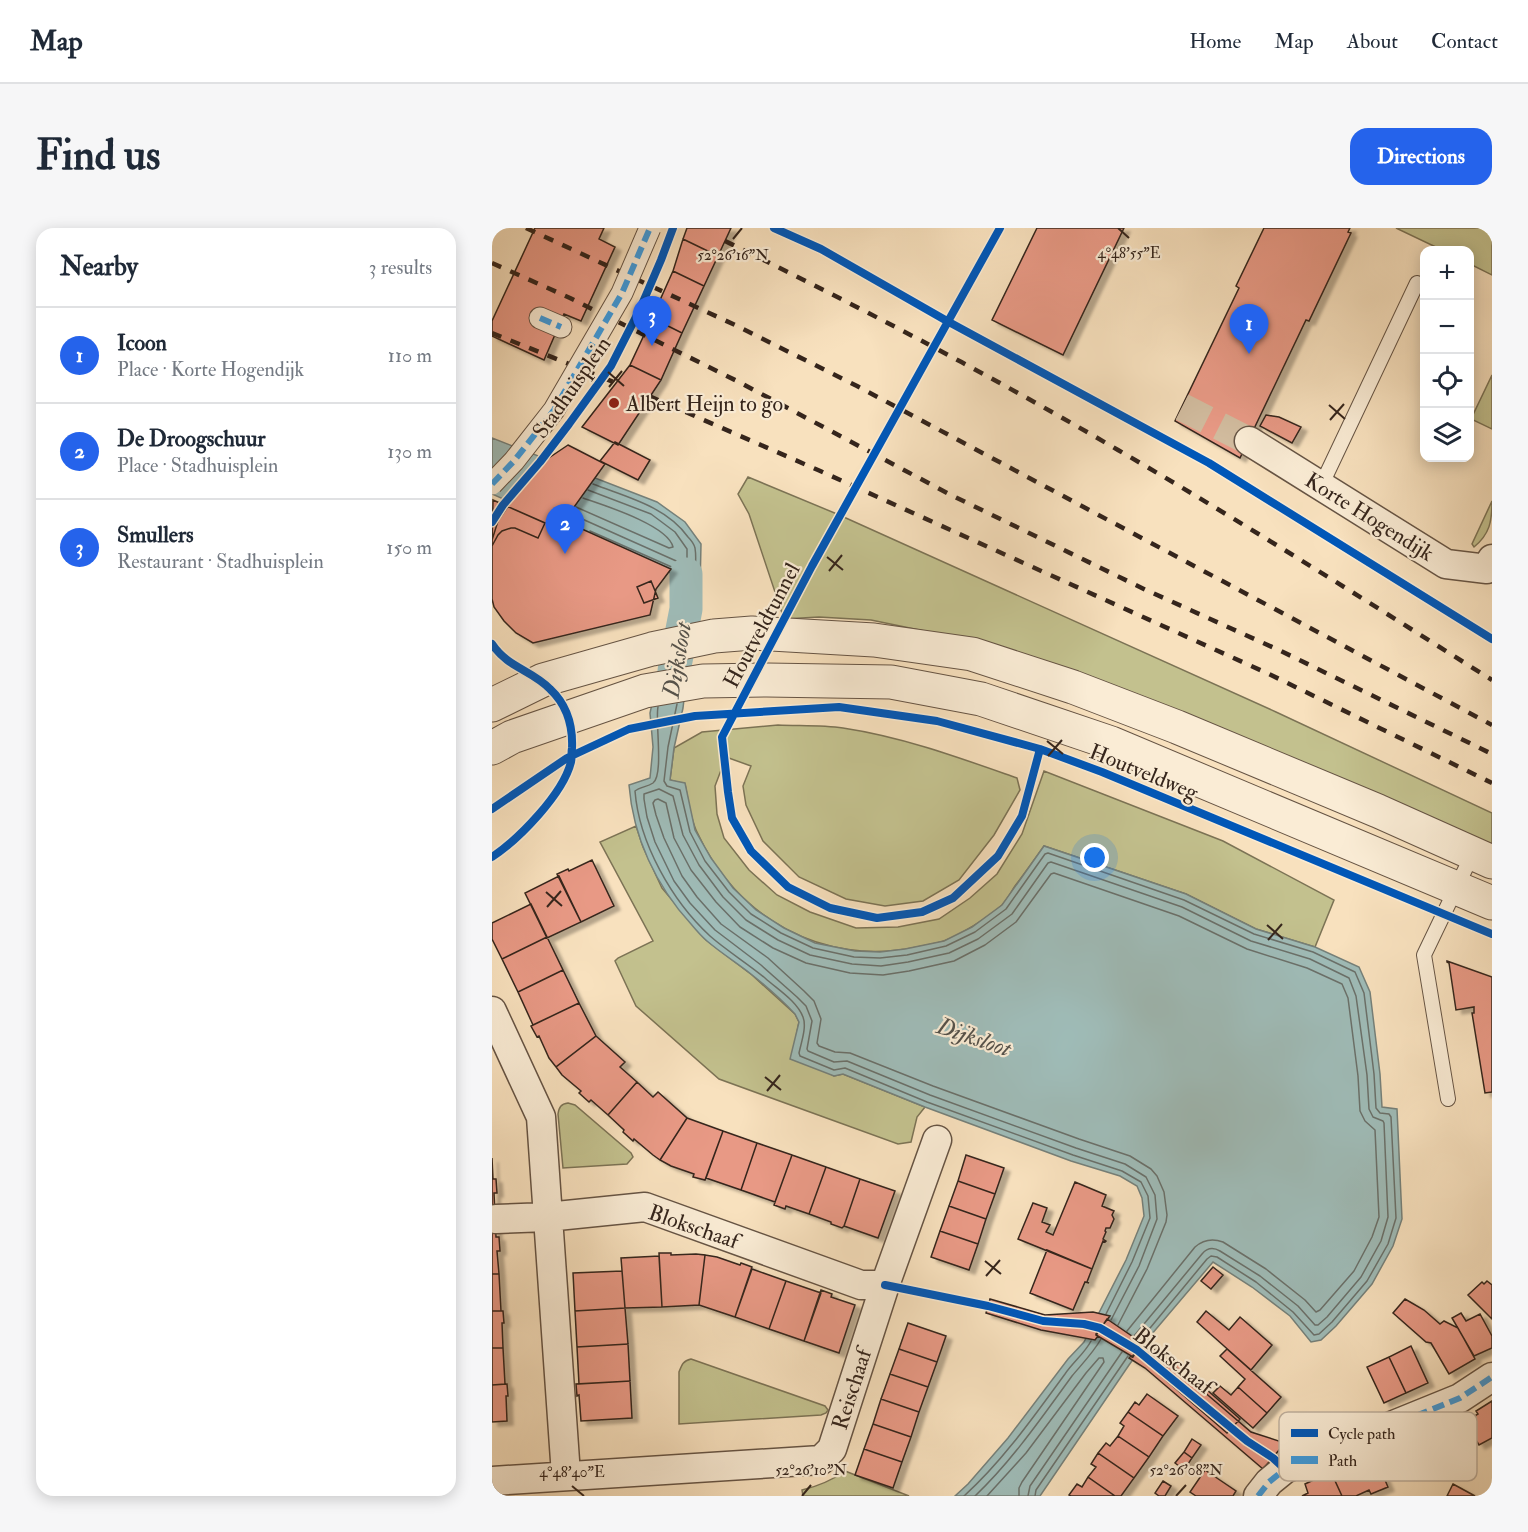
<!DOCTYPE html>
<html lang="en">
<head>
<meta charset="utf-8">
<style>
  :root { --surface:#fff; --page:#f6f6f7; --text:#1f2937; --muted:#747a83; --line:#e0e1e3; --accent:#2563eb }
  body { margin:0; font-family:"IM FELL Double Pica",serif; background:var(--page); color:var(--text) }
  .controls { position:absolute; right:18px; top:18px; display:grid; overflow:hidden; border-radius:12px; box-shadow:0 3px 15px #0003 }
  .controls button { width:54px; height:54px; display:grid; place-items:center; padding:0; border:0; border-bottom:2px solid var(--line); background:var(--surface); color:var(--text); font:30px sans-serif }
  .you { position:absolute; left:603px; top:630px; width:21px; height:21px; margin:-15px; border:4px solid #fff; border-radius:50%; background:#1a73e8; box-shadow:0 0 0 9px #1a73e833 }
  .badge { display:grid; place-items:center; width:39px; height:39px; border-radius:50%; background:var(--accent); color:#fff; font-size:20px; font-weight:700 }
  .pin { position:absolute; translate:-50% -50px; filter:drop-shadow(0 2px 3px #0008) }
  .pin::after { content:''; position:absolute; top:32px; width:21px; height:18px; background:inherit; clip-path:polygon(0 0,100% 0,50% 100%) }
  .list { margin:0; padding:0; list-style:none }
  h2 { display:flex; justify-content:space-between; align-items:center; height:78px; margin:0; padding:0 24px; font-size:26px }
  h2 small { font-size:20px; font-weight:400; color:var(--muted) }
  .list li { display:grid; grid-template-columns:39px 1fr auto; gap:18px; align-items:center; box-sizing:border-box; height:96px; padding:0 24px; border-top:2px solid var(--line) }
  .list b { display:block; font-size:22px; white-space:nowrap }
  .list p { margin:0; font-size:20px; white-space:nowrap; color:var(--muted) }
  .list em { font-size:20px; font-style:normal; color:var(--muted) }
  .icon { flex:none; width:33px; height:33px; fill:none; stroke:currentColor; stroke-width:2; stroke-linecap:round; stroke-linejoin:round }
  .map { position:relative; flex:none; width:1000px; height:1268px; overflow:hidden; border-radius:18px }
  header { display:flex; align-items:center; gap:36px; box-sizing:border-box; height:84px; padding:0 30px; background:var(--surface); border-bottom:2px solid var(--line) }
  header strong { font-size:28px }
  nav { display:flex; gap:33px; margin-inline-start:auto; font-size:21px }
  .intro { display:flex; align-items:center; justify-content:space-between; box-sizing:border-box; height:144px; padding:0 36px }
  h1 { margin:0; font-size:42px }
  .button { padding:15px 27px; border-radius:18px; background:var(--accent); color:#fff; font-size:21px; font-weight:700 }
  main { display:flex; gap:36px; padding:0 36px }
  aside { flex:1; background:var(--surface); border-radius:18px; box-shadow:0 3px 15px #0003 }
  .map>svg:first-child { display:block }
</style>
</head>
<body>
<header>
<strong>Map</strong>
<nav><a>Home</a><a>Map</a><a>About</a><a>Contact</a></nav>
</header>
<div class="intro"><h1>Find us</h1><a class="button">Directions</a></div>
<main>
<aside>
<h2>Nearby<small>3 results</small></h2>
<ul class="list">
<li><span class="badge">1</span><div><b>Icoon</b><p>Place · Korte Hogendijk</p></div><em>110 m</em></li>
<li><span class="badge">2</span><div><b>De Droogschuur</b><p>Place · Stadhuisplein</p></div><em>130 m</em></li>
<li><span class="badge">3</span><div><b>Smullers</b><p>Restaurant · Stadhuisplein</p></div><em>150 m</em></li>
</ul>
</aside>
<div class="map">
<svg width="1000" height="1268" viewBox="0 0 1000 1268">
  <defs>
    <filter id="shadow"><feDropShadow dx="6" dy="4" stdDeviation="1.5" flood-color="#0004"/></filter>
  </defs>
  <rect width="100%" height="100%" fill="#f8e1be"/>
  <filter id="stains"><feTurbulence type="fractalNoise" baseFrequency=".00333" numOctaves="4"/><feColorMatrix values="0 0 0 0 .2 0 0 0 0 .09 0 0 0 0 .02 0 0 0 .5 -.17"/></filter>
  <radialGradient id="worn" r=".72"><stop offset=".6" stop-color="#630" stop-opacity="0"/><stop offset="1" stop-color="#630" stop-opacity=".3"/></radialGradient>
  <!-- green -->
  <path fill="#c3c18e" stroke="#7c7355" stroke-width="1.5" d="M904,0H991L1000,4V47L978,36V22H950Z
    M1000,147V201L979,191Z
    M256,249L345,286L784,484L1000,585V616L442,405L379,392L327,389L292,391L257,286L246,266Z
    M1000,273C1000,293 998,306 982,319L980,316Z
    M286,497C307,498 330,497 351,500C411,509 468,530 525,550L528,562L502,607L467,652L431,673L393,678L354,671L307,649L271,613L254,577L251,558L259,538L234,529L223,558L225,586L232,610L257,642L285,667L318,684L364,700L406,699L447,691L478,670L505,646L530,606L552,543L731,613L842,672L823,719L764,701L694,666L552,618C543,631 533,645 523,658C519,664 515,672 510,677C497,689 469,707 452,713C443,716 434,717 425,719C331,739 244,690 205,604C198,590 196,571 193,556L178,552L182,520L210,504Z
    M144,598L151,619L170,660L214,712L260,747L303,786L307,794L301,824L342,848L351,846L433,879L425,889L419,914L406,916L227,851L144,778L123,733L126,730L161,713L108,614Z
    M76,875L83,877L139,925L141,929L135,936L71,940L66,886C67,879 69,876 76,875Z
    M199,1131L333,1178L336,1182L334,1185L329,1187L187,1196V1144C190,1136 191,1133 199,1131Z
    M353,1243L417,1268H311L310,1262C327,1258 339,1253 353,1243Z"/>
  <!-- water -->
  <path fill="#9fbcb8" stroke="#75807a" stroke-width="1.5" d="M0,210L165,274L193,294L209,316L208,362L204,363L200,392L181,389L185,360L188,349L0,266Z
    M199,411L191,480L182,520L178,552L193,555L203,602L219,630L241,660L264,682L292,700L323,715L363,723L388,724L413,721L452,713L480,699L510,677L552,618L694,666L764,701L823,719L867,739L878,764L888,846L890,879L905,881L910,991L901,1018L880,1056L844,1098L829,1112L819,1114L798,1088L760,1059L721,1034L659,1107L637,1137L548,1268H463L476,1256L516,1210L576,1131L592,1114L634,1032L652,988L650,970L645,958L628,948L579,933L433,879L351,846L342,848L298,831L307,794L303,786C290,772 274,758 259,746C245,735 229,725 215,713C209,708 204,702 199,696C164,658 141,609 137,557L158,550L161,519L158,485L174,412Z"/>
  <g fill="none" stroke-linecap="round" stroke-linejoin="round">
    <!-- shore -->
    <path stroke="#6a706a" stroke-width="1.5" d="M84,279L177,320L181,319C176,297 111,277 91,270
      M79,286L191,336L195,335V321L183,304L159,286L96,262
      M98,303L191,344L194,351L191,361L188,382L190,384L194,383C199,366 206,339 203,320C202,316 199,312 196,309C174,278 134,269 101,256
      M185,476L176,519L172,553L175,558L188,562L198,604L213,633L237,664L259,686L289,705L321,720L362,729L388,730L415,727L454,718L483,704L514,681L553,626L556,625L692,672L762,706L821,724L863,744L872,765L882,846L884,880L888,885L897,886L899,889L904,990L896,1016L875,1053L840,1094L827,1106L822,1107L801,1084L764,1054L725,1029L719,1028L715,1031L649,1111
      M166,479C163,493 172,547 161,555C155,559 148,559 143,563C147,615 180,673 218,708C235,723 255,735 273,750C285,761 305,773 311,789C315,799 309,815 307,825L308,828L342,842L353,840L435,874L581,927L630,943L649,954L656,968L658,990L640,1034L614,1086
      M619,1092L647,1038L665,991L663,967L654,949L633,936L584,920L438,867L355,833L342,834L316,823L315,821L320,793L314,778L305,769L269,737L223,702L198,675L182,653L163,614L155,589L152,571V566L167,561L181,568L191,607L207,637L231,669L254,692L286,712L318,727L360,736L389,738L416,734L457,725L486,711L520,686L556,635L559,634L690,679L759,713L818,731L857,750L864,768L875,847L877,881L881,889L891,893L892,895L896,989L889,1013L869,1049L835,1089L826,1097H823L806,1078L768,1048L728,1023C721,1019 715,1020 710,1026L642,1108
      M626,1097L655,1041L674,994L675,987L672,964L665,948L659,941L638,928L587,911L441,858L358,825L343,824L327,818L325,815L329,791L322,773L312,763L276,730L229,696L205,669L190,648L172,610L164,587L161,575L163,572L166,571L174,575L182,610L199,642L224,674L248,699L281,720L314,735L358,745L391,747L417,743L462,733L493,717L524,694L559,646L562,645L687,688L755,721L815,740L850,756L856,770L866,848L868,883L873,893L883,902L887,989L880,1009L862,1043L828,1082L824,1084L813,1072L774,1041L731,1014C720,1010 711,1012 703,1019L635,1103
      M472,1268C510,1234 543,1187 573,1146C581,1134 593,1125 599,1113
      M483,1268C519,1234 551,1188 580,1148C590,1136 601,1125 609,1111
      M495,1268L534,1225L594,1145L607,1130H611L612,1134L530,1254L527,1260V1268
      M536,1268L538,1258L630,1124
      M543,1268L544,1262L636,1128"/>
    <!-- canal -->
    <path stroke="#9fbcb8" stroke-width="33" d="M182,443L194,381V346"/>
  </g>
  <!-- building -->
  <path fill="#e89985" stroke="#35251c" stroke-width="1.5" filter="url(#shadow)" d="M43,0H112L107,11L123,19L89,93L72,86L52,132L0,108V93Z
    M195,0H239L226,28L191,11Z
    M545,0H632L571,127L500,92Z
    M772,0H858L856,4L859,5L817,93L814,92L748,230L683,193L747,60L744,58Z
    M191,11L226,28L212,58L181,43Z
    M181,43L212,58L190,105L160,90Z
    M160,90L190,105L169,152L138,137Z
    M138,137L169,152L126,217L90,199Z
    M774,187L787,189L809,199L800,215L768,198Z
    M123,214L158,232L146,252L108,233Z
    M76,217L113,236L72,293L179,341L164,361L158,387L41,415L24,405L12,393L2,379L0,371V312L6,293L42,240Z
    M1,272L53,295L46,310L23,300H19L10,303L6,307L0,318Z
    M159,353L166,370L152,375L145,359Z
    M100,632L122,678L89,694L65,646L76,641L77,643Z
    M67,648L89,694L55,710L33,665Z
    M39,676L55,709L10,731L0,711V695Z
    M55,709L71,742L26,764L10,731Z
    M955,733L1000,749V864L993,865L980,785H982V779L964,782L957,735L955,734Z
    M71,742L87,775L41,797L26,764Z
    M87,775L104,808L64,839L57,830L47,808L45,809L39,798Z
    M104,808L133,834L128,839L145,854L116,887L99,872L97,874L87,865L89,863L70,847L64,839Z
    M145,854L161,869L166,864L195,890L168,932L161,927L142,911L141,913L131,904L132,902L116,887Z
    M195,890L231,903L213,952L201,949L202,946L179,938L168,932Z
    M231,903L265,915L249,962L214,950Z
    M265,915L300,927L283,974L249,962Z
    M300,927L334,939L317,986L294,978L293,981L282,977Z
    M474,927L512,940L503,966L466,953Z
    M0,930L1,951H4L5,965H2L3,987H0Z
    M334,939L368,951L352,998L350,1000L339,996V994L317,986Z
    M368,951L403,963L386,1010L352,998Z
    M466,953L503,966L494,991L457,978Z
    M583,954L614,967L610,978L622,983L620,987L622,991L618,1000H614L613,1003L614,1004L611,1011L614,1013L613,1014L611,1013L600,1041L526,1011L541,975L555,980L550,994L558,997L554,1004L561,1007Z
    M457,978L494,991L486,1016L448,1003Z
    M0,987H3L4,1009H7L8,1023H5L7,1046H0Z
    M448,1003L486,1016L477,1042L439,1029Z
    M555,1022L600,1041L595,1054L597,1055L593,1054L581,1082L538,1065Z
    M167,1025H179V1027L204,1026L213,1027L207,1077L170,1079Z
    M213,1027L225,1029L248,1037L249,1035L260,1039L243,1089L207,1077Z
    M167,1028L170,1079L133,1080L129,1030Z
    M721,1039L731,1047L719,1061L709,1053Z
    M260,1041L294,1053L277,1101L243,1089Z
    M130,1043L133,1080L83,1083L81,1045Z
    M0,1046H7L9,1083H0Z
    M294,1053L329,1065L312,1113L277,1101Z
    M995,1053L1000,1057V1091L976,1067L990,1054L992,1056Z
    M329,1062L340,1066L339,1069L363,1077L347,1125L312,1113Z
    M498,1071L553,1087L601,1084L618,1088L604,1106L606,1108L603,1112L549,1102L494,1085Z
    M913,1071L932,1082L948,1096L952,1093L966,1100L983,1131L957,1146L939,1115L934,1114L901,1085Z
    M133,1080L136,1116L85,1119L83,1083Z
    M0,1083H11L12,1095H10L11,1120H0Z
    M714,1083L737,1102L748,1089L780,1117L759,1142L705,1094Z
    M969,1085L974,1093L988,1086L1000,1108V1120L982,1128L960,1090Z
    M615,1091L650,1115L641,1129L604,1107Z
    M416,1095L454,1108L445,1134L407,1121Z
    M649,1112L661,1120L759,1204L793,1215L771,1241L653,1140L637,1130L639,1128L640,1129L650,1115L648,1113Z
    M136,1116L138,1153L87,1156L85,1119Z
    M919,1118L936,1155L914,1165L897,1129Z
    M0,1120H11L13,1156L0,1157Z
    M407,1121L445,1134L436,1159L398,1146Z
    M735,1121L789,1169L775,1185L746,1159L753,1151L728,1128Z
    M897,1129L914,1165L892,1175L875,1139Z
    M681,1132L748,1191L735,1205L668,1147Z
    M398,1146L436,1159L427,1184L389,1171Z
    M138,1153L140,1190L89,1193L87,1167L85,1168L84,1156Z
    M15,1156L16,1168H14L15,1193L0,1194V1157Z
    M728,1158L739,1167L746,1159L775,1185L761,1200L721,1165Z
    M655,1166L686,1188L671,1208L636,1184L643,1174L647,1177Z
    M389,1171L427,1184L419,1209L381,1196Z
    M1000,1173V1210L987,1217L973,1194L986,1186L984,1183Z
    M636,1184L671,1208L657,1229L626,1208L632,1198L628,1195Z
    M381,1196L419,1209L410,1234L372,1221Z
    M626,1208L657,1229L642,1250L606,1225L614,1215L618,1218Z
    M700,1211L709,1217L700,1230L692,1224Z
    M372,1221L410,1234L401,1260L363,1247Z
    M692,1224L700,1230L692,1242L683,1235Z
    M606,1225L642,1250L629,1268H623L596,1249L604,1239L599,1236Z
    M883,1229L896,1259L879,1266L877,1262L864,1268H850L839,1244L865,1232L867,1236Z
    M713,1242L744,1263L741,1268H704L698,1264Z
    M839,1244L850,1268H810L816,1265L813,1256Z
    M596,1249L623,1268H579L577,1267L585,1256L590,1259Z
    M671,1253L679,1258L673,1268H667L663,1265Z
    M961,1256L983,1268H955Z"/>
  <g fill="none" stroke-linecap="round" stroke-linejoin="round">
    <!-- minor-tunnel -->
    <path stroke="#d1bb9e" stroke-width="28" stroke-dasharray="28 14" stroke-linecap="butt" d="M690,179L757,213"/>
    <defs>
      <path id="service" d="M829,258L925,55
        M956,871L932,727L981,625"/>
      <path id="pedestrian" d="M48,90L69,99"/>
      <path id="minor" d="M757,213L954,336L995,341L1000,331
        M0,783L49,889L74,1247
        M4,991L55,989L153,979L369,1057H393
        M0,1253L329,1232L340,1221L393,1057L445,912
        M766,1268L777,1254L793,1241L968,1170L1000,1149"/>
      <path id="tertiary" d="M0,477L51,452L160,421L222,408L260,405L382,412L480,426L581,459L685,499L886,583L1000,634
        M0,520L20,509L153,463L211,453L275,452L399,454L489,471L619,515L1000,675"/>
    </defs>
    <!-- service casing -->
    <use href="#service" stroke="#665444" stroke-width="16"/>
    <!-- pedestrian casing -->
    <use href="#pedestrian" stroke="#665444" stroke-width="23"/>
    <!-- minor casing -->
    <use href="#minor" stroke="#665444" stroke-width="31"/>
    <!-- tertiary casing -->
    <use href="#tertiary" stroke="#665444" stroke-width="35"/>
    <!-- service -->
    <use href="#service" stroke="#faecd5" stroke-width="14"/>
    <!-- pedestrian -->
    <use href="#pedestrian" stroke="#faecd5" stroke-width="21"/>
    <!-- minor -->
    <use href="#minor" stroke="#faecd5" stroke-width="28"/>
    <!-- tertiary -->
    <use href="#tertiary" stroke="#faecd5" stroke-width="33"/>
    <!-- rail -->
    <path stroke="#35251c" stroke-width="4.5" stroke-dasharray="10 10" stroke-linecap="butt" d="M34,0L243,97L365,158L1000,497
      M233,13C366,78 498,147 626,222C752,295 876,374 1000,452
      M0,35L78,70L247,154L457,266L654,362L789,423L1000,526
      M0,105L124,155
      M157,168L326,242L777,446L1000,555"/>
    <defs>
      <path id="pedestrian-bridge" d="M0,256L22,233L62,182L130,65L158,0"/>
    </defs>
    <!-- pedestrian-bridge casing -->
    <use href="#pedestrian-bridge" stroke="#665444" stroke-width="23" stroke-linecap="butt"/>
    <!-- pedestrian-bridge -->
    <use href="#pedestrian-bridge" stroke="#faecd5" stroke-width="21"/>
    <!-- quiet -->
    <path stroke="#3e9cdf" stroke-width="6" stroke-dasharray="12 6" stroke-linecap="butt" d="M48,90L69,99
      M0,256L22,233L62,182L130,65L158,0
      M766,1268L777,1254L793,1241L968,1170L1000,1149"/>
    <defs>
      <path id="cycleway" d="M282,0L329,21L455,93L717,235L1000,411
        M508,0L320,338L230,509L236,564L240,590L259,623L296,659L338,680L385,690L430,684L461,670L506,628L530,588L548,521
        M0,294L11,277L48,234L77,196L119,138L148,81L169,32L181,0
        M0,416C16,440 40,442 58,461C75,477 81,497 80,520C79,524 80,530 79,534C71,566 27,611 0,629
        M0,581L75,530L137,501L203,488L347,479L445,493L548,521L610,544L1000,706
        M393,1057L496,1078L551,1093L592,1096L608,1100L645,1122L755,1213L781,1230L793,1241"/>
    </defs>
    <!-- cycleway casing -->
    <use href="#cycleway" stroke="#faecd5" stroke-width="11"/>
    <!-- cycleway -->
    <use href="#cycleway" stroke="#0057b8" stroke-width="8"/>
  </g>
  <!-- ticks -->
  <path fill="none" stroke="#35251c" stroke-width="2" d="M626,0L637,10M241,11L250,0M116,144L132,158M117,159L130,143M837,177L853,191M838,192L852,176M335,329L351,342M337,343L350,327M555,513L571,526M556,528L570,512M54,664L70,678M55,679L69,663M775,697L791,711M776,712L790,696M273,849L289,862M275,863L288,847M493,1033L509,1046M494,1048L508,1032M80,1258L92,1268M310,1268L319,1257M684,1268L694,1257"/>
  <!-- markers -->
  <circle fill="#8f2418" stroke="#faecd5" stroke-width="2" cx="122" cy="175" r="6"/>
  <g text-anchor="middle" stroke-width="4.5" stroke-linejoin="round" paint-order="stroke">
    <!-- street labels -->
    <g font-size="22" fill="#35251c" stroke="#faecd5">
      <text transform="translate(79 159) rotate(-55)" y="8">Stadhuisplein</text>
      <text transform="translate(878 288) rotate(32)" y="8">Korte Hogendijk</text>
      <text transform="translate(269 397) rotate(-62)" y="8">Houtveldtunnel</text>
      <text transform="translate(652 543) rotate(22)" y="8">Houtveldweg</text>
      <text transform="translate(202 998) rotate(19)" y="8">Blokschaaf</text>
      <text transform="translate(682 1132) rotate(38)" y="8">Blokschaaf</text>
      <text transform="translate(359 1161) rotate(-72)" y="8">Reischaaf</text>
    </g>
    <!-- poi labels -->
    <g font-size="22" fill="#35251c" stroke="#faecd5" text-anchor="start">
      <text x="134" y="183">Albert Heijn to go</text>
    </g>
    <!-- water labels -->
    <g font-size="24" font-style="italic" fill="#55524b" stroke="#faecd5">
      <text transform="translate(185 432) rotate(-80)" y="8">Dijksloot</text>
      <text transform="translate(482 809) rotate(19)" y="8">Dijksloot</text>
    </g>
  </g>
  <!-- legend -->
  <rect x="787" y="1184" width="198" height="69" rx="9" fill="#faecd5" stroke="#bfb09e" stroke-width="1.5"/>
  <rect x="799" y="1201" width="27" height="8" fill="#0057b8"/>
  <rect x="799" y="1228" width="27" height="8" fill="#3e9cdf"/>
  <g font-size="16" fill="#35251c">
    <text x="836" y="1211">Cycle path</text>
    <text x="836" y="1238">Path</text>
  </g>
  <g font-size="15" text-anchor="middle" fill="#35251c" stroke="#faecd5" stroke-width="4.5" stroke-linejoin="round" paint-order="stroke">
    <text x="637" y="30">4°48'55"E</text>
    <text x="241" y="32">52°26'16"N</text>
    <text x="319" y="1247">52°26'10"N</text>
    <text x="694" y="1247">52°26'08"N</text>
    <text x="80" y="1249">4°48'40"E</text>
  </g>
  <rect width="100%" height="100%" filter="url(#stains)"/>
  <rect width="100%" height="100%" fill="url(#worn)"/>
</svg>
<div class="controls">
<button>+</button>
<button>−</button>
<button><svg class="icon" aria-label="locate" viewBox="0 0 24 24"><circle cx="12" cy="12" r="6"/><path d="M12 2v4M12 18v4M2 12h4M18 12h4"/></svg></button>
<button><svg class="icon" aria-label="layers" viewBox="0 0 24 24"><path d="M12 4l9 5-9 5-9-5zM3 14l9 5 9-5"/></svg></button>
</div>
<div class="you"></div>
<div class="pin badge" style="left:757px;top:126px">1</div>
<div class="pin badge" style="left:73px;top:326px">2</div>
<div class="pin badge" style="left:160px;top:118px">3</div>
</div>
</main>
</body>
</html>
